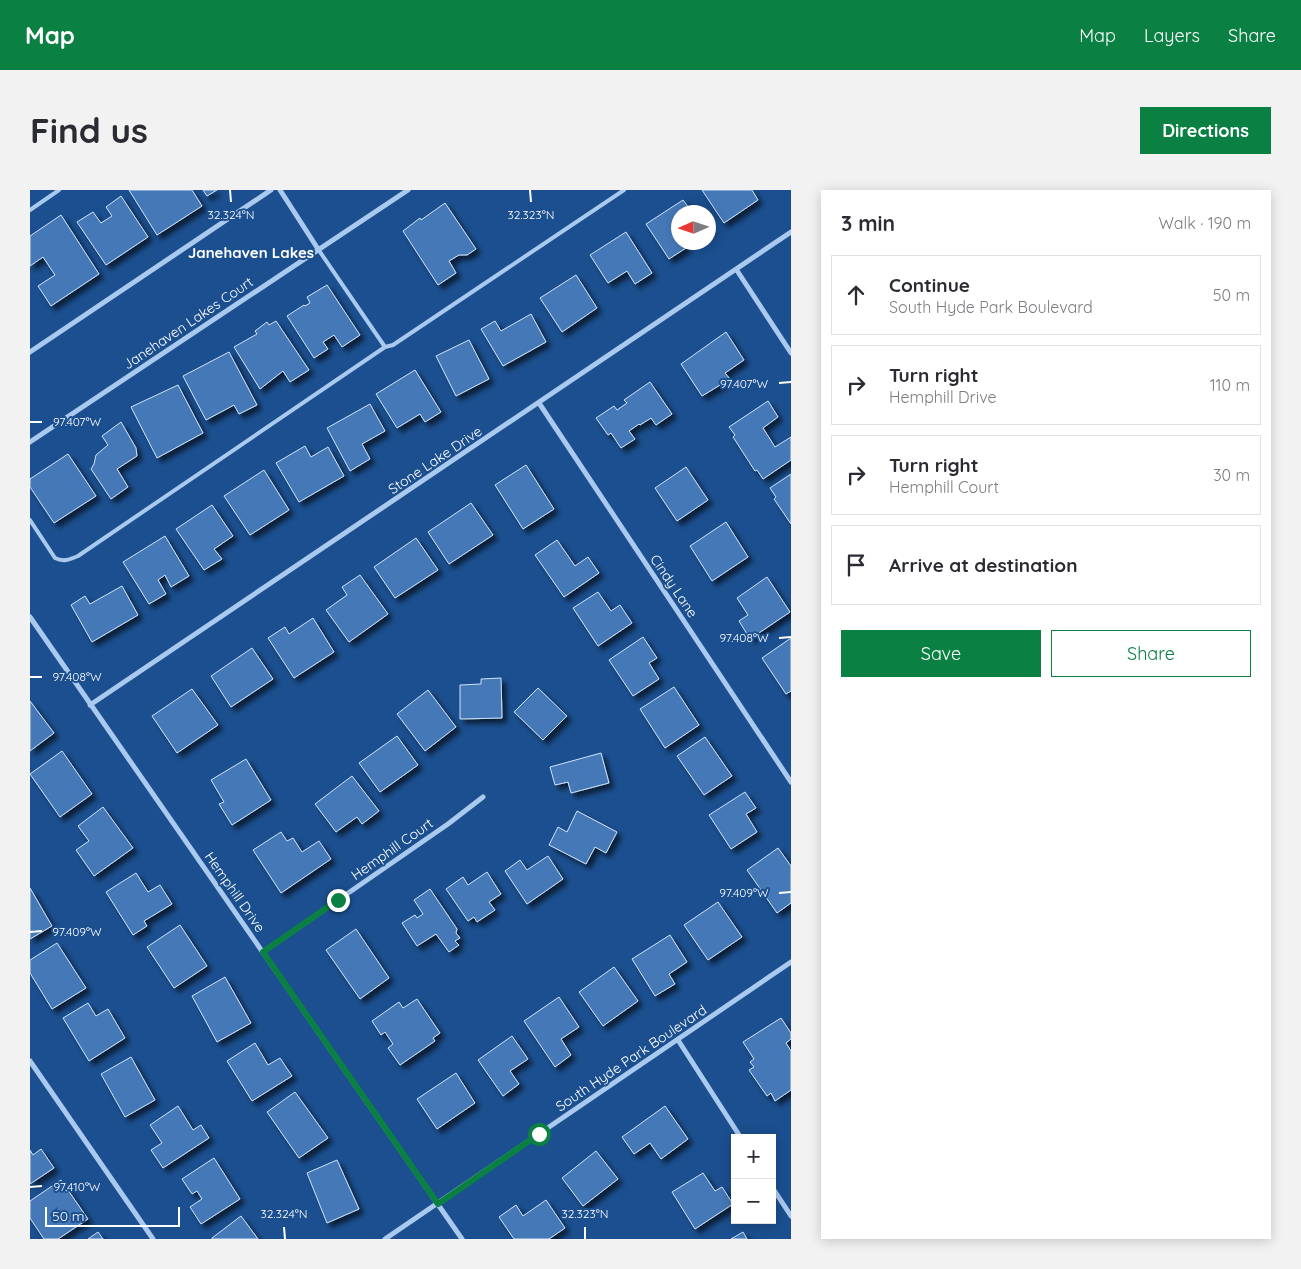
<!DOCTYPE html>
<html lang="en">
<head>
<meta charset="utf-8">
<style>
  :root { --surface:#fff; --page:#f2f2f3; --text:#2b2b33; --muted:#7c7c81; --line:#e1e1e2; --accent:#0b8043 }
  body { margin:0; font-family:Quicksand,sans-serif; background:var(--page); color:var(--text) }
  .controls { position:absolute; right:15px; bottom:15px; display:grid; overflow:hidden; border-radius:0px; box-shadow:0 2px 12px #0003 }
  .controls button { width:45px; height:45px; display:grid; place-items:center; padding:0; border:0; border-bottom:1px solid var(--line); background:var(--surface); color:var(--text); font:25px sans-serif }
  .compass { position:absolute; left:641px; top:15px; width:45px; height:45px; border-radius:50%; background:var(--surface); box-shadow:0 2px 12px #0003; rotate:267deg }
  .scale { position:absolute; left:15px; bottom:12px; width:135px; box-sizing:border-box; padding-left:5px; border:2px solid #fff; border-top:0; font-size:14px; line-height:18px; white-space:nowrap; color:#fff; -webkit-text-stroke:4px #1b4f8f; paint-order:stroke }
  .stop { position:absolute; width:15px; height:15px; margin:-11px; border:4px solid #0b8043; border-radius:50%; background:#fff }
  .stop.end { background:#0b8043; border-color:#fff; box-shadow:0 1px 5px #0008 }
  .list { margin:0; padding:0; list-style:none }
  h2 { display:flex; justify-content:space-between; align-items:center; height:65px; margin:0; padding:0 20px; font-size:21px }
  h2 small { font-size:16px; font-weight:400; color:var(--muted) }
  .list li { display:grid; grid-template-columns:32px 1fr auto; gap:15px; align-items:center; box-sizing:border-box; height:80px; margin:0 10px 10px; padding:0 10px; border:1px solid var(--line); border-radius:0px }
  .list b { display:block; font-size:19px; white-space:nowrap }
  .list p { margin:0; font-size:16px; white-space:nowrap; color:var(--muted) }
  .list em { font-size:16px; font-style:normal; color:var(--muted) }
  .actions { display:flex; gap:10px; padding:15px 20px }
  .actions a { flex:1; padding:11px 0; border:1px solid var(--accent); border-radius:0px; text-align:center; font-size:18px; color:var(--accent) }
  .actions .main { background:var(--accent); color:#fff }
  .icon { flex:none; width:28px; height:28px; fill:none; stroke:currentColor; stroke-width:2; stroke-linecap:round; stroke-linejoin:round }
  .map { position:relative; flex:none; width:761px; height:1049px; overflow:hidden; border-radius:0px }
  header { display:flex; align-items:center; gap:30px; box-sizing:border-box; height:70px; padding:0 25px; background:var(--accent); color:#fff }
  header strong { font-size:24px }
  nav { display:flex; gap:28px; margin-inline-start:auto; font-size:18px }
  .intro { display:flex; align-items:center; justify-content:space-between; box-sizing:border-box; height:120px; padding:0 30px }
  h1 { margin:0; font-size:35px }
  .button { padding:12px 22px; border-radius:0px; background:var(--accent); color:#fff; font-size:18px; font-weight:700 }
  main { display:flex; gap:30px; padding:0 30px }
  aside { flex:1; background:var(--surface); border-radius:0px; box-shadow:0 2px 12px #0003 }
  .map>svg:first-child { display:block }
</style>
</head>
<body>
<header>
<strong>Map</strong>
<nav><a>Map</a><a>Layers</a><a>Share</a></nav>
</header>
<div class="intro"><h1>Find us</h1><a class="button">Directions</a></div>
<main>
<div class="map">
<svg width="761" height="1049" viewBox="0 0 761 1049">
  <defs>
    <filter id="shadow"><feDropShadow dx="4.5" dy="4.5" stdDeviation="2.5" flood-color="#0009"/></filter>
  </defs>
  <rect width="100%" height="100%" fill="#1b4f8f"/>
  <!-- building -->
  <path fill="#4478b7" stroke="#cfe3fa" filter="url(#shadow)" d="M99,0H162L172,16L127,45Z
    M173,0H187L177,6Z
    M672,0H722L728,10L694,33Z
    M91,6L118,47L76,75L47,32L63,22L71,33L82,26L76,17Z
    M653,10L662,22H648V52H653L656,58L639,69L616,34Z
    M415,13L446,59L437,65H429L419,71L426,83L408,95L373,41L390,28L391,30Z
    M31,25L69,84L21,116L8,96L25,85L13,67L0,76V46Z
    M596,42L622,83L605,94L597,81L578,93L560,65Z
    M546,85L567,118L532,142L510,108Z
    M297,95L330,145L312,157L304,145L293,152L298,159L284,168L257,126L274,115L275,116L280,113L277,107Z
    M501,124L516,152L473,176L451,139L465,131L471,141Z
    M246,131L279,180L260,192L253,181L230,199L204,157L227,144L225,141L237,132L239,135Z
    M696,142L714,170L695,183L700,189L672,206L651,174Z
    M439,150L459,189L426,206L406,166Z
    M199,162L227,215L209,224L204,215L176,230L153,186Z
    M385,180L411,222L395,232L390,224L367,238L346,204Z
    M620,192L642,224L626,235L621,228L610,235L609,234L599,241L605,249L591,258L581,243L578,245L566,228L584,216L587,220L597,213L594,210Z
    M148,195L173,243L127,268L101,217Z
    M738,211L748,227L733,238L745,257L761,247V270L733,289L727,280L725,281L703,247L705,245L699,237Z
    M340,214L355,241L332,254L340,269L320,281L297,238Z
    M91,232L106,258L107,266L87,279L98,297L81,309L61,279L64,274L66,265L78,255L72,246Z
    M275,256L281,267L298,257L314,286L269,312L246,273Z
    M38,264L66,306L24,333L0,297V289Z
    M496,275L524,319L493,339L465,295Z
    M656,277L678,310L647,331L625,298Z
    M234,280L259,320L220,345L194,306Z
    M761,284V334L744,309L746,307L740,298Z
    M441,313L463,345L419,374L398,342Z
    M182,315L203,346L184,359L192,369L174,380L146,339Z
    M696,332L718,367L682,391L660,356Z
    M135,346L159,386L141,397L135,385L128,390L136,404L119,414L93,372Z
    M386,348L408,380L365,408L344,377Z
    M527,350L545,376L558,367L569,383L534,407L505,365Z
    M330,385L358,424L319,452L296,420L317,405L312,397Z
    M737,387L760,422L720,449L709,431L718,425L707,408Z
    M92,396L108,425L62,452L41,415L55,406L60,414Z
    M568,402L581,421L590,415L602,433L568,456L543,418Z
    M283,428L304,462L264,488L238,448L255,437L259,444Z
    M613,447L627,468L619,473L629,489L603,506L579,470Z
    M761,448V501L756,504L732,468Z
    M222,458L243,489L201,517L181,486Z
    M471,488L472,528L430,529V495L451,494V489Z
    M644,497L669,535L635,558L610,519Z
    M508,498L537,526L513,550L484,522Z
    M162,499L188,535L147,563L122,526Z
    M398,500L426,537L395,561L367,524Z
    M0,511L24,543L0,561Z
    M367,546L388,575L350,602L329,573Z
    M675,547L702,586L674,605L647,566Z
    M32,561L62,604L30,627L0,584Z
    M571,563L579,593L541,603L538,592L525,595L520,577Z
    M216,569L241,610L202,635L189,614L194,612L181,590Z
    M322,586L349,621L332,634L327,627L306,642L285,614Z
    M715,602L726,618L716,624L727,642L701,659L679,625Z
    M73,617L103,658L64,686L46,660L59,651L48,636Z
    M547,621L587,642L576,663L565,657L556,674L519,655L528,637L537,642Z
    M251,642L257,651L263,648L272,662L289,651L301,669L251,703L223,660Z
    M748,658L761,676V713L747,723L717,680Z
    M518,666L533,689L497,714L475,681L490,670L497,680Z
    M457,682L471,704L459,712L465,720L447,732L444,727L438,731L416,699L433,687L438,695Z
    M106,683L118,702L130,695L142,714L114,731L117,736L103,745L76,702Z
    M0,698L22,736L0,749Z
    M400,699L427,739L426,743L430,748L425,751L429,755L419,762L406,744L387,756L372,733L385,725L387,728L393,724L384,710Z
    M688,712L712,747L678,770L654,735Z
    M150,735L177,776L144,798L117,757Z
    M326,739L359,788L330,809L296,760Z
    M640,745L657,772L639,784L645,794L625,806L602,769Z
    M27,753L56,798L22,819L0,783V770Z
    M584,777L608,811L573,836L549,802Z
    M195,787L221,833L187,852L162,806Z
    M529,807L549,837L531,849L541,865L525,877L494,831Z
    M387,809L410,843L403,848L405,851L370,875L358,858L363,854L355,842L351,845L342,831L369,812L373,818Z
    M58,813L66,826L78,819L95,848L59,871L33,828Z
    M751,828L761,843V849L756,853L761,861V900L745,911L741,903L737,906L719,880L724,877L720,872L724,869L713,852Z
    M482,846L498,869L480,881L489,894L473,906L448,870Z
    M225,853L238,875L250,868L262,886L222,911L197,871Z
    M101,867L125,910L95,927L71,884Z
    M426,883L445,913L407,939L387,909Z
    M265,902L298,948L269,968L237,922Z
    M148,916L163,940L171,935L179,948L133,978L121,960L132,953L120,935Z
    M635,916L658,949L631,969L620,953L604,964L592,947Z
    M11,959L24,978L0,994V960L3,965Z
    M566,961L588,989L553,1016L532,988Z
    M184,968L210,1009L171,1034L160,1017L172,1009L167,1001L162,1004L152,989Z
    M307,970L329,1019L297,1033L277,983Z
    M673,983L685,1001L692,997L703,1014L665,1039L642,1002Z
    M31,990L58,1029L28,1049H14L0,1028V1011Z
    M516,1010L535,1038L519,1049H484L469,1027L486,1015L493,1026Z
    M211,1026L228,1049H182V1048Z
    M68,1042L73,1049H58Z
    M713,1042L717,1049H701Z"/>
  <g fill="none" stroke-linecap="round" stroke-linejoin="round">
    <!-- service -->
    <path stroke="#a9c9ee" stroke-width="4" d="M0,20L29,0
      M288,59L355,157L363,155L594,0
      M0,330L25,368C33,372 39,370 48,366L355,157"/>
    <!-- minor -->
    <path stroke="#a9c9ee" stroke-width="5" d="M250,0L288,59
      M706,79L761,163
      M0,162L241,0
      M509,213L761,592
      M0,252L378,0
      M0,427L432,1049
      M60,515L761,42
      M233,762L418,634L453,607
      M648,850L711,948
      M0,871L123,1049
      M742,997L761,1026
      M355,1049L761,772"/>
  </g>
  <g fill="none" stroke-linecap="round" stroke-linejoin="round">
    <!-- route -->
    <path stroke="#0b8043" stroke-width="6" d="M308,710L233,762L408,1014L509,944"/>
  </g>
  <!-- ticks -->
  <path fill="none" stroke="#fff" stroke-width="2" d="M200,0L201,12M500,0L501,12M749,193L761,192M0,232H12M749,448L761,447M0,487H12M749,703L761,702M0,742L12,741M0,997L12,996M254,1037L255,1049M555,1037V1049"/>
  <g text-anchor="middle" stroke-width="4" stroke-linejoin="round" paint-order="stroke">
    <!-- street labels -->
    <g font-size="14" fill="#fff" stroke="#1b4f8f">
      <text transform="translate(158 133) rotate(-34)" y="5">Janehaven Lakes Court</text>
      <text transform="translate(405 270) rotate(-34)" y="5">Stone Lake Drive</text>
      <text transform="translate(644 396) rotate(56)" y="5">Cindy Lane</text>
      <text transform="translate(362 659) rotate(-35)" y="5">Hemphill Court</text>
      <text transform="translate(205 702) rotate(55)" y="5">Hemphill Drive</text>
      <text transform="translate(601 868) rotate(-34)" y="5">South Hyde Park Boulevard</text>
    </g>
    <!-- neighbourhood labels -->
    <g font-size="15" font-weight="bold" fill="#fff" stroke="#1b4f8f">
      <text x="221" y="68">Janehaven Lakes</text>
    </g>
  </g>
  <g font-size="12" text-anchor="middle" fill="#fff" stroke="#1b4f8f" stroke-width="4" stroke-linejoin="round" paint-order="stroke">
    <text x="201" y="29">32.324°N</text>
    <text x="501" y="29">32.323°N</text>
    <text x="714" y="198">97.407°W</text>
    <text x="47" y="236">97.407°W</text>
    <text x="714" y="452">97.408°W</text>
    <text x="47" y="491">97.408°W</text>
    <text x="714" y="707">97.409°W</text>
    <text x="47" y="746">97.409°W</text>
    <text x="47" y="1001">97.410°W</text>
    <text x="254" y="1028">32.324°N</text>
    <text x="555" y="1028">32.323°N</text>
  </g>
</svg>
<div class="controls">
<button>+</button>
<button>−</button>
</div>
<svg class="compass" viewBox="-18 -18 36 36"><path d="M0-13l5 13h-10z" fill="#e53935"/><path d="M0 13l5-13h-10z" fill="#7c7c81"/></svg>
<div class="scale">50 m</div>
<div class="stop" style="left:509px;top:944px"></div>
<div class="stop end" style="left:308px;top:710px"></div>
</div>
<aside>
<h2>3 min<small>Walk · 190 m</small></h2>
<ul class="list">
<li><svg class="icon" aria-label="ahead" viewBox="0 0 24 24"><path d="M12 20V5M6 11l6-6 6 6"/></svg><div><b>Continue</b><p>South Hyde Park Boulevard</p></div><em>50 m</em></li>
<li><svg class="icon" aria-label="right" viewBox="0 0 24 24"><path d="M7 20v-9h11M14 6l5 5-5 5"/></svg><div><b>Turn right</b><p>Hemphill Drive</p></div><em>110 m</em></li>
<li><svg class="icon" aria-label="right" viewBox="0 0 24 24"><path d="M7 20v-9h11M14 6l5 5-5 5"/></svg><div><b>Turn right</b><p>Hemphill Court</p></div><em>30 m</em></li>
<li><svg class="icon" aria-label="arrive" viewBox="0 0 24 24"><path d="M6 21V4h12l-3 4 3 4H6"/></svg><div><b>Arrive at destination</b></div></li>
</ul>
<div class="actions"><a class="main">Save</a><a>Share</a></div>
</aside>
</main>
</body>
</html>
